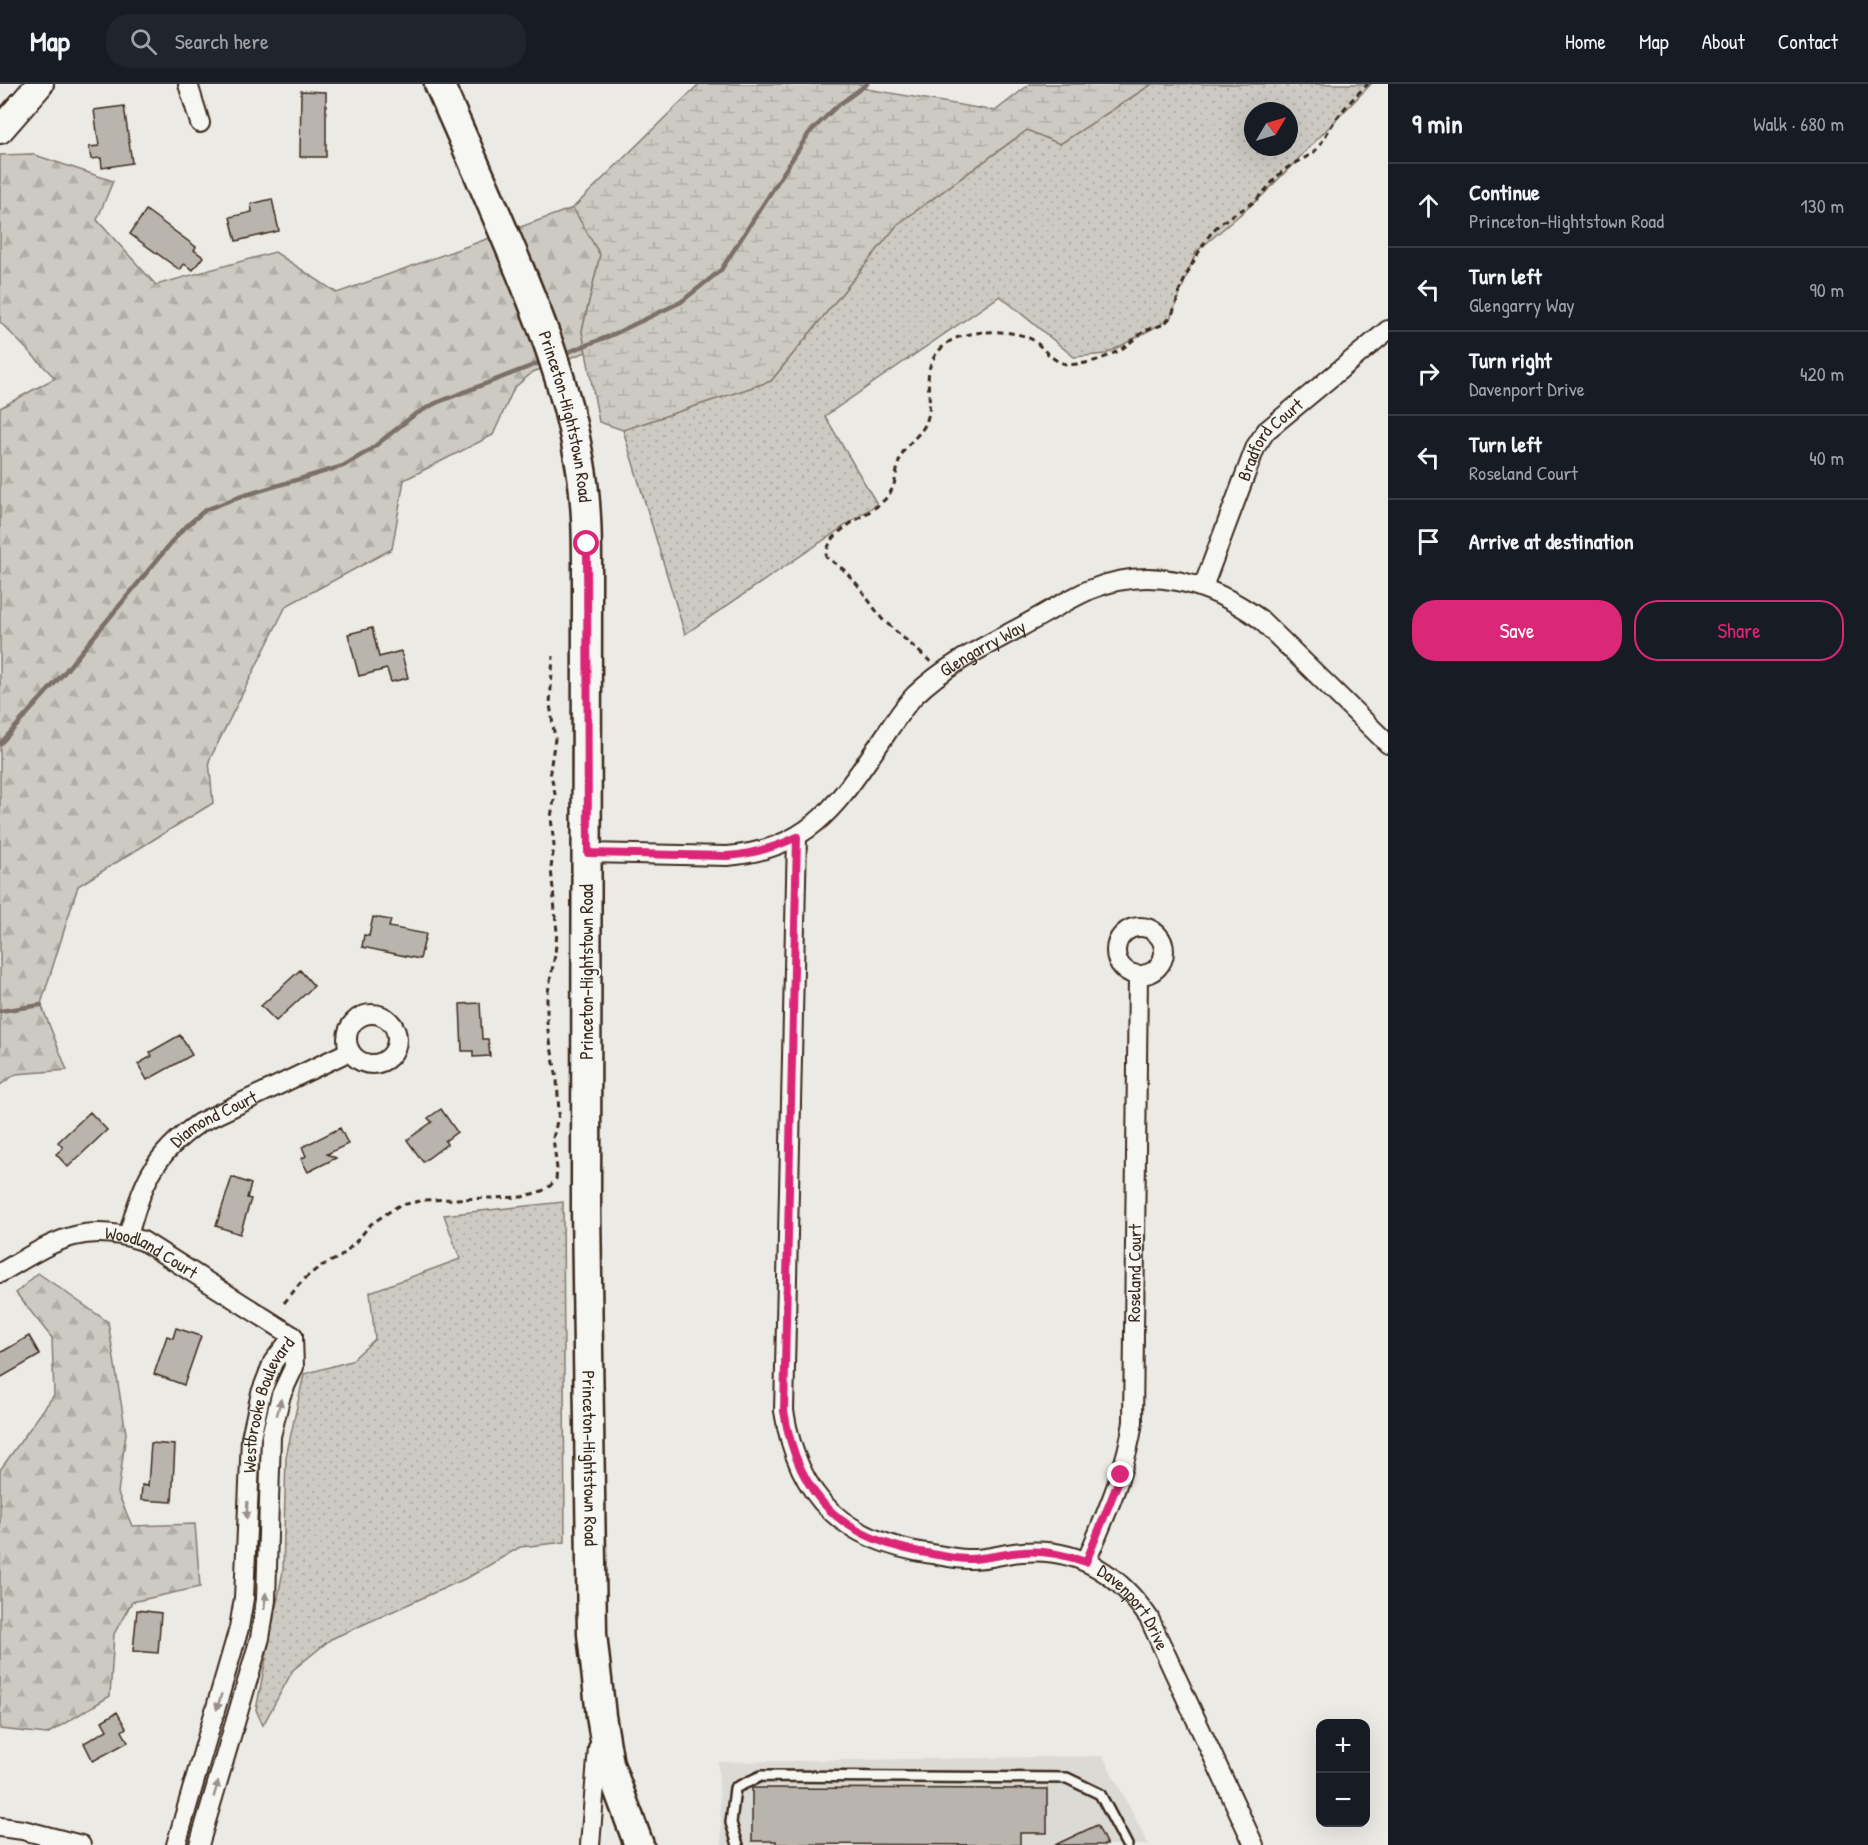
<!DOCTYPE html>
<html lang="en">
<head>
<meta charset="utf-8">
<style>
  :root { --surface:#171b24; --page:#20242c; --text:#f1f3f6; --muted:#9ea1a6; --line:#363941; --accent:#db2777 }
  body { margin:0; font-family:"Patrick Hand",sans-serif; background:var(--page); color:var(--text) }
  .controls { position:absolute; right:18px; bottom:18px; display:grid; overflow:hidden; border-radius:12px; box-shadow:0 6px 24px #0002 }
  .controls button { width:54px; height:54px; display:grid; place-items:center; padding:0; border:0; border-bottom:2px solid var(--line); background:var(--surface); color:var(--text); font:30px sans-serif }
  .compass { position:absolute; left:1244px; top:18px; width:54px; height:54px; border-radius:50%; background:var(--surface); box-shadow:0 6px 24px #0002; rotate:52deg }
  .stop { position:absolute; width:18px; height:18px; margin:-14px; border:4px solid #db2777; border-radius:50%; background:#fff }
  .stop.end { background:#db2777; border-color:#fff; box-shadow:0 2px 6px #0008 }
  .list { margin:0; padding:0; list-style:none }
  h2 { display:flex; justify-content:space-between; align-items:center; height:78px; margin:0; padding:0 24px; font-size:26px }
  h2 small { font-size:20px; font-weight:400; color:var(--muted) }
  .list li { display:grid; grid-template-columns:39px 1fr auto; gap:18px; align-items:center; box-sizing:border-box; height:84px; padding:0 24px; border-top:2px solid var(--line) }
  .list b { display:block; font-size:22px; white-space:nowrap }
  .list p { margin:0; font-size:20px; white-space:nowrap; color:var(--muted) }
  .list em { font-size:20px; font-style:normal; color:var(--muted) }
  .actions { display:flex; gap:12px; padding:18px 24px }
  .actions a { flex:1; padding:14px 0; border:2px solid var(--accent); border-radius:24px; text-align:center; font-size:21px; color:var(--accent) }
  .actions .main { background:var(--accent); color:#fff }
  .icon { flex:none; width:33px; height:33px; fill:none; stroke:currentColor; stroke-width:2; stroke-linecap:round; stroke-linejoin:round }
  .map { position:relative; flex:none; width:1388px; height:1761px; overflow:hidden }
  header { display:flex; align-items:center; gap:36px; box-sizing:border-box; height:84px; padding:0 30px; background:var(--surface); border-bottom:2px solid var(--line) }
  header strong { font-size:28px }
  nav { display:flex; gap:33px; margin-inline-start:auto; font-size:21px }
  .search { width:420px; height:54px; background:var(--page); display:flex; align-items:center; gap:15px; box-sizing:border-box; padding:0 21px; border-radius:24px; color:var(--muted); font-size:22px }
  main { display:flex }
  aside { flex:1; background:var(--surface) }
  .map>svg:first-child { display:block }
</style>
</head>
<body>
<header>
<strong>Map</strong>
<div class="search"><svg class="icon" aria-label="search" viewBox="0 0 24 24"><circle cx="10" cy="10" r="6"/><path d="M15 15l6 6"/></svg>Search here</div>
<nav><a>Home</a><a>Map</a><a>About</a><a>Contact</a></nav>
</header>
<main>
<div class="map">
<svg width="1388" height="1761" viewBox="0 0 1388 1761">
  <defs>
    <pattern id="green-dots" width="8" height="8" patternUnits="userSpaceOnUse" patternTransform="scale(1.5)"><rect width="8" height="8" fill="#cdcac4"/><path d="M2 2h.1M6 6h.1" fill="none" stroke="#b1aea8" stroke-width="1.8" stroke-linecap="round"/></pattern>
    <pattern id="forest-firs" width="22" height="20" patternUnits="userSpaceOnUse" patternTransform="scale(1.5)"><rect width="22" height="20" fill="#cdcac4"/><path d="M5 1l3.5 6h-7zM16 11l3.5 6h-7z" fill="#b1aea8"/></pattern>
    <pattern id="wetland-marsh" width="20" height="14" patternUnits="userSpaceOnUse" patternTransform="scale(1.5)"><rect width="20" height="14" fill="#cdcac4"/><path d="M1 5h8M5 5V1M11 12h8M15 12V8" fill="none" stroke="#b1aea8"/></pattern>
  </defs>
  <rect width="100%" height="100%" fill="#ebeae5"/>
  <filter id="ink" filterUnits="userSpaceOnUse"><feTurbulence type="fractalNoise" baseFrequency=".0167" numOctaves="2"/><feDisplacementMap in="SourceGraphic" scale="12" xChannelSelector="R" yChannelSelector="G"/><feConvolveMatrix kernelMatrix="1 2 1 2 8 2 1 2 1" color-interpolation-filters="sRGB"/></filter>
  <g filter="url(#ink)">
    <!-- built -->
    <path fill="#dcdad4" d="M1103,1672L1149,1761H722L718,1678Z"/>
    <!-- green -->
    <path fill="url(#green-dots)" stroke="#847a71" stroke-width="1.5" fill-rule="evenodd" d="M1152,0H1371L1262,112L1196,168L1170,235L1106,270L1074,273L1000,212L825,332L877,420L685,550L623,346L771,297L898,140L1027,46L1060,60ZM1253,27H1289V63H1253Z
      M563,1118L565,1458L520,1463L469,1493L331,1555L293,1586L263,1641L256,1626L283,1487L286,1373L304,1290L351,1277L375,1255L370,1208L460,1175L444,1131Z"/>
    <!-- forest -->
    <path fill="url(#forest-firs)" stroke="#847a71" stroke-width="1.5" d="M32,70L113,97L97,136L156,201L275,168L337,209L573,124L600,171L582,247L586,268L533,288L514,304L493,351L404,396L392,465L286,522L209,677L213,719L78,802L41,920L67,986L16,990L0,1001V324L55,294L0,238V71Z
      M38,1189L108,1238L126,1349L118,1409L132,1442L195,1440L200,1503L132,1518L114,1550L110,1612L47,1650L0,1645V1386L54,1311L52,1254L16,1209Z"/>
    <!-- wetland -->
    <path fill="url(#wetland-marsh)" stroke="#847a71" stroke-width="1.5" d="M699,0H862L861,4L995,27L1030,0H1152L1060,60L1027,46L898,140L771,297L623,346L599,338L582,247L600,171L573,124Z"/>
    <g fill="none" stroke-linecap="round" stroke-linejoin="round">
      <!-- stream -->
      <path stroke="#7c7167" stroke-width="4.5" d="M563,270L612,251L681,218L721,186L809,49L837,22L867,0
        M0,660L63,590L181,447L205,426L239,413L343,382L370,366L414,331L436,319L544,277
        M0,927L41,921"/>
    </g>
    <!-- building -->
    <path fill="#bab4ae" stroke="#3b2a1e" stroke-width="1.5" d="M301,7L326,8V73H300Z
      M124,22L132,79L102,84L101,74L91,75L89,63L99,62L94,26Z
      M272,115L279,147L236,157L230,133L252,128L251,120Z
      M146,126L196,163L194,166L203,173L193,186L184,180L180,186L130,150Z
      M372,544L379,573L401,567L408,594L391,598L387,585L359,592L348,550Z
      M373,833L391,836L389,843L426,850L420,875L362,863L364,851L369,852Z
      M300,886L314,902L276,937L261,922Z
      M480,919L482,955H488L490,972L473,973V967H462L460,920Z
      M180,951L192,971L147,996L138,980L152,972L150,968Z
      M441,1025L457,1048L445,1057L447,1060L423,1078L407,1056L432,1038L428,1034Z
      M90,1028L107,1046L68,1083L56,1070L63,1064L58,1058Z
      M340,1044L348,1060L327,1070L336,1074L308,1088L301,1075L306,1072L302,1063Z
      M232,1093L251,1100L247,1114L251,1115L240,1150L216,1142Z
      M176,1244L201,1252L184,1301L154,1290L167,1252L173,1254Z
      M29,1252L40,1271L0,1294V1269Z
      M151,1359L175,1361L172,1418L141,1416L142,1401L148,1402Z
      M137,1526L161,1529L158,1569L133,1567Z
      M117,1628L126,1644L122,1647L128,1658L93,1677L84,1659L107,1646L102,1637Z
      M752,1704L1047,1705V1749H1020V1761L776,1760V1757H752Z
      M1097,1741L1107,1761H1055Z"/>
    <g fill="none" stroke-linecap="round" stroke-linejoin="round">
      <defs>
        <path id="lane" d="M738,1761L731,1739L735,1704L761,1692L1067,1694L1100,1710L1127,1761"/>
        <g id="street">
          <path d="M188,0L200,39"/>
          <path id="s1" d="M1203,503L1256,362L1266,347L1388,246"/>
          <path id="s2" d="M797,753L784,1327C798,1415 844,1457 932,1470C943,1472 956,1475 968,1475C987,1476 1004,1469 1022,1468C1078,1463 1119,1490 1149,1534L1254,1761"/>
          <path id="s3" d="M588,769L727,772C806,765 833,727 875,666C888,648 899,628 915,611C945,582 981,564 1017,545C1041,532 1065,517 1089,506C1150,480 1210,499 1260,535L1388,660"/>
          <circle cx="1140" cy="867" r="24"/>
          <circle cx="372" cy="955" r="25"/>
          <path id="s4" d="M128,1152C143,1099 152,1072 199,1039L350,967"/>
          <path id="s5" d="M0,1189C52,1159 81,1136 143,1157L293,1252"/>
          <path id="s6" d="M1086,1478C1105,1432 1126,1387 1133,1338L1138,891"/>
          <path d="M0,1743L23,1746L81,1761"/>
          <path id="s7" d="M176,1761L239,1544L244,1514L251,1354L261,1309L273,1278L293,1252"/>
          <path d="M199,1761L260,1554L266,1516L271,1352L281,1311L294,1283L293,1252"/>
          <path d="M590,1761L598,1664"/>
        </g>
        <path id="secondary" d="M0,46L40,0"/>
        <g id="primary">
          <path id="s8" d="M439,0C463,54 487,108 510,163C541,236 566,300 580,379C588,423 587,468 587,511L586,1123L592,1550L601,1632L609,1680L639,1761"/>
        </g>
      </defs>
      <!-- lane casing -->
      <use href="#lane" stroke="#3b2a1e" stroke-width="14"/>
      <!-- street casing -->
      <use href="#street" stroke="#3b2a1e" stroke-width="22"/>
      <!-- secondary casing -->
      <use href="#secondary" stroke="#3b2a1e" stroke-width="30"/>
      <!-- primary casing -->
      <use href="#primary" stroke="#3b2a1e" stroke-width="33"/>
      <!-- path -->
      <path stroke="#3b2a1e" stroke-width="3" stroke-dasharray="6 4.5" stroke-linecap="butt" d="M931,578L882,535L857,500L843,485L826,473C827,441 878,432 891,407C897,397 896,383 901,372C907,358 923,350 927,336C936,309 915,285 946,260C963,245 1014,244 1033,256C1044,264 1051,277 1066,280C1080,282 1101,276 1114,269C1126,264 1136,252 1147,246C1154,242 1161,244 1167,237C1176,228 1176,215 1181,204C1186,190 1203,159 1212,148C1225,132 1245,127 1259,113C1269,103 1276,92 1287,84C1295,78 1307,74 1314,68C1322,60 1326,50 1332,41C1342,26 1355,12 1368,0
        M284,1219L303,1196L319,1183L340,1173L354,1160L371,1140L398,1122L424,1116L522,1113L542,1107L550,1102L556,1095L557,1085L553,1054L559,1029L557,995L547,941V913L555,871L557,848L551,784L554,762L551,733L555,710L550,686L555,655L550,620L553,572"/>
      <!-- lane -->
      <use href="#lane" stroke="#f6f6f2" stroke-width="9"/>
      <!-- street -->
      <use href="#street" stroke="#f6f6f2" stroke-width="18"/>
      <!-- secondary -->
      <use href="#secondary" stroke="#f6f6f2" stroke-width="26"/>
      <!-- primary -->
      <use href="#primary" stroke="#f6f6f2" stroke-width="28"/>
    </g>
    <!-- one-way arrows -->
    <defs><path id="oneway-solid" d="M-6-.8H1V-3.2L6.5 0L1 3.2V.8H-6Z" transform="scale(1.5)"/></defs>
    <g fill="#989088">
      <use href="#oneway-solid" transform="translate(279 1323) rotate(-76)"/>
      <use href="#oneway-solid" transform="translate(247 1426) rotate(92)"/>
      <use href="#oneway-solid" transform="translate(265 1517) rotate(-84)"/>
      <use href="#oneway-solid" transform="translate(219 1618) rotate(107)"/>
      <use href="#oneway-solid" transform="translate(216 1705) rotate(-74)"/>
    </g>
  </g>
  <g fill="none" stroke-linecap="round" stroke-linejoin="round" filter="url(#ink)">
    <!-- route -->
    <path stroke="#db2777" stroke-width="8" d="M587,460L588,769L727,772C753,770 774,764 797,753L784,1327C798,1415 844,1457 932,1470C944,1472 956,1475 968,1475C987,1475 1004,1469 1023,1468C1045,1466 1065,1471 1086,1478L1121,1391"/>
  </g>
  <g text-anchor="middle" stroke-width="4.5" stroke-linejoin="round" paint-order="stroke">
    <!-- street labels -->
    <g font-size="18" fill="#3b2a1e" stroke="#f6f6f2">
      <text dy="6" stroke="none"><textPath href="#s8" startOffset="357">Princeton-Hightstown Road</textPath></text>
      <text dy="6" stroke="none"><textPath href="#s1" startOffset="164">Bradford Court</textPath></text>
      <text dy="6" stroke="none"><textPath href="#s3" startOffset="480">Glengarry Way</textPath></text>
      <text transform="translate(587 888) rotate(-90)" y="6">Princeton-Hightstown Road</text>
      <text dy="6" stroke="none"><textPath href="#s4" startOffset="152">Diamond Court</textPath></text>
      <text dy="6" stroke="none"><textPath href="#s5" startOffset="165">Woodland Court</textPath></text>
      <text dy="6" stroke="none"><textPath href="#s6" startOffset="297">Roseland Court</textPath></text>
      <text dy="6" stroke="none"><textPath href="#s7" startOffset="453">Westbrooke Boulevard</textPath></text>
      <text dy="6" stroke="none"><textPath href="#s8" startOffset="1401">Princeton-Hightstown Road</textPath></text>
      <text dy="6" stroke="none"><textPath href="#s2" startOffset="1022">Davenport Drive</textPath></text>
    </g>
  </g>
</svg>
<div class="controls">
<button>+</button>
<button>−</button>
</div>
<svg class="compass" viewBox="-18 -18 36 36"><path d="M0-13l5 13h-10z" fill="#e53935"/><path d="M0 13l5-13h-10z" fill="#9ea1a6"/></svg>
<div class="stop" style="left:587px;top:460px"></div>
<div class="stop end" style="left:1121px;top:1391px"></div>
</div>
<aside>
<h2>9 min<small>Walk · 680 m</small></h2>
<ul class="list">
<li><svg class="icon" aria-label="ahead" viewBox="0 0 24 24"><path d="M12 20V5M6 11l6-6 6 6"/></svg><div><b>Continue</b><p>Princeton-Hightstown Road</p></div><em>130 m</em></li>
<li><svg class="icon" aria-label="left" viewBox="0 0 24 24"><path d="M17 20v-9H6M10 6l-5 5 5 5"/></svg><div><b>Turn left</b><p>Glengarry Way</p></div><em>90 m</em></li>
<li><svg class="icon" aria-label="right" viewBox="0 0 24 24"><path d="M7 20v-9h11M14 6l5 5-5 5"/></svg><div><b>Turn right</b><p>Davenport Drive</p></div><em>420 m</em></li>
<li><svg class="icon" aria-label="left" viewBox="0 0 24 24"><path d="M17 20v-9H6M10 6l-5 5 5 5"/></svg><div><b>Turn left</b><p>Roseland Court</p></div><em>40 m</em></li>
<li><svg class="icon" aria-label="arrive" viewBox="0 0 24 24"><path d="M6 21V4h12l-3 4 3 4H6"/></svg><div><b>Arrive at destination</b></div></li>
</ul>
<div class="actions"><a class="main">Save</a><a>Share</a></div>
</aside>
</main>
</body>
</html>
